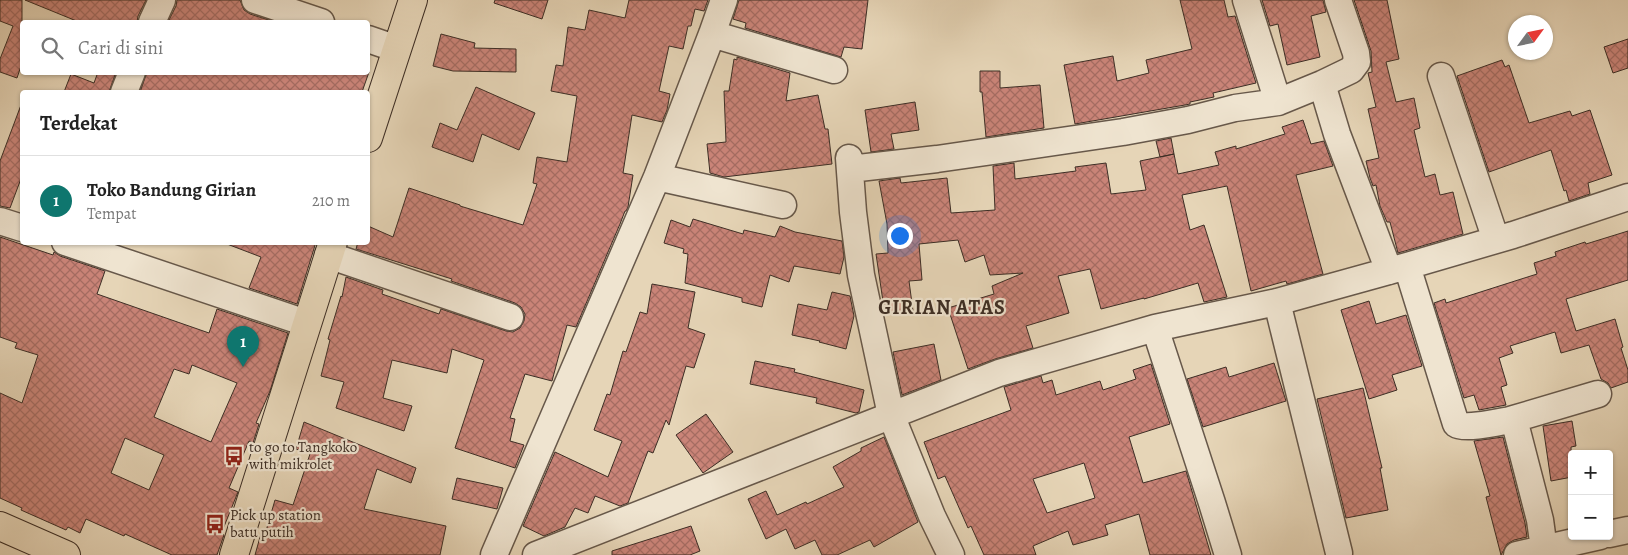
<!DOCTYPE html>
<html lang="id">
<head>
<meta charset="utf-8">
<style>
  :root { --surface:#fff; --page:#f2f2f2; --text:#222; --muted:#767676; --line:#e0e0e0; --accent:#0f766e }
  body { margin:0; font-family:Alegreya,serif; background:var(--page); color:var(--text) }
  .controls { position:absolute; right:15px; bottom:15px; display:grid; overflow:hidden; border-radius:5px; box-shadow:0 1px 4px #0004 }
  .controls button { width:45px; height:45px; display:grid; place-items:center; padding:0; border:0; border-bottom:1px solid var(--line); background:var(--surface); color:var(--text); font:25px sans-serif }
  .compass { position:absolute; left:1508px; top:15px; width:45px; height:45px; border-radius:50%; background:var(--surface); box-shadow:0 1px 4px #0004; rotate:57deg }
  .you { position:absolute; left:899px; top:235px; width:18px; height:18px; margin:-12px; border:4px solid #fff; border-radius:50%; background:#1a73e8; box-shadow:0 0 0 8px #1a73e833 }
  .badge { display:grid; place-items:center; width:32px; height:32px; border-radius:50%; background:var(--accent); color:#fff; font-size:16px; font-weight:700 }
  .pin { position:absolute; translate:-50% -41px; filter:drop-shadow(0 1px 2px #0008) }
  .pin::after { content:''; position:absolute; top:26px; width:18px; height:15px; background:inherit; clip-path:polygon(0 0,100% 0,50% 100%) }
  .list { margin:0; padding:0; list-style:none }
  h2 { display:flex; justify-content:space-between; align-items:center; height:65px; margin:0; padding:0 20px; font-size:21px }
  h2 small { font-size:16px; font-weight:400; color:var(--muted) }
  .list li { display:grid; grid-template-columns:32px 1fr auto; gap:15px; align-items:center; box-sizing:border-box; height:90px; padding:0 20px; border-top:1px solid var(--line) }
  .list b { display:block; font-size:19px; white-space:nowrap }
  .list p { margin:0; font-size:16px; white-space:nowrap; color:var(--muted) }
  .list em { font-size:16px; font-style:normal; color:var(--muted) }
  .icon { flex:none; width:28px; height:28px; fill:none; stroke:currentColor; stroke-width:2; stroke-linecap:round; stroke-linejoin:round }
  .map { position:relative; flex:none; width:1628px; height:555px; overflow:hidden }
  .search { position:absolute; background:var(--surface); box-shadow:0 1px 4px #0004; left:20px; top:20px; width:350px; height:55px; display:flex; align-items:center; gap:12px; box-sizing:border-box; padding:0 18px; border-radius:5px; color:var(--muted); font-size:19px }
  .panel { position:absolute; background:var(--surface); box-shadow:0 1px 4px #0004; left:20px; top:90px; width:350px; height:155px; border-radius:5px }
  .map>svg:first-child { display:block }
</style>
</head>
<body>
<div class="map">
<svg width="1628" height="555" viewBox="0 0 1628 555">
  <defs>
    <pattern id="building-cross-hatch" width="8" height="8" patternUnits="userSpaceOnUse" patternTransform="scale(1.25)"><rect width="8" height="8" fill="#ca8478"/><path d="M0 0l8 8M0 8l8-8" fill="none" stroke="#a56c62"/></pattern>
  </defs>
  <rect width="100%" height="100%" fill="#e6d5b7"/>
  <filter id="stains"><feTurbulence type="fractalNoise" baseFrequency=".004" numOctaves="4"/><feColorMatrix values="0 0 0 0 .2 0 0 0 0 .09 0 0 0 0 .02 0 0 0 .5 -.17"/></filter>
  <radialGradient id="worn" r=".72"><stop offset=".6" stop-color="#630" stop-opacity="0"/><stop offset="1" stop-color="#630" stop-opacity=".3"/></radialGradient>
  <!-- building -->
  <path fill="url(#building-cross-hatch)" stroke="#3d2e25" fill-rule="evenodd" d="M0,0H22V63L17,78L0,72V59L13,26L0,21Z
    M25,0H146L138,16L137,22H79Z
    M177,0H240L244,10L250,14L275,22H168L176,6Z
    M495,0H548L542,19L494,3Z
    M629,0H708L704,11L695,9L691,26H688L683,49L669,46L659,91L670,94L667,110L662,122L632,115L623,173L633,175L628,207L626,211H625L620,224L576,327L567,325L552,381L525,374L510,418L515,419L510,441L524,445L515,468L455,448L484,360L452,349L447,373L392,360L383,398L412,406L404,431L336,408L344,382L321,376L330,340L328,339L341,296L342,297L346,277L383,290L382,294L439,314L441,309L506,331L513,332L520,328L524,321L525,314L521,307L515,303L451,281L452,279L356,249L358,242H368V226L393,237L409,188L460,205V206L523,225L537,184L533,183L537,157L567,162L577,96L551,91L556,65L563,66L568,27L585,30L589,10L625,18Z
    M739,0H868L862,49L844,47L841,57L745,28L746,23L733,19Z
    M1180,0H1224L1228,17L1235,16L1256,83L1213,93L1214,97L1190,102V104L1185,105L1075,124L1064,65L1113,56L1117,81L1149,73L1146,60L1192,49Z
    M1262,0H1323L1326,12L1311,16L1320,57L1287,65L1278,24L1270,26Z
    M1354,0H1387L1399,59L1386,62L1396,102L1414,98L1420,128L1414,130L1425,177L1435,174L1440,195L1453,192L1463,234L1398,253L1390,222H1387L1380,206L1376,185L1373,186L1370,178L1366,161L1379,158L1368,109L1376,107L1368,73L1372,72L1371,51Z
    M441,34L475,43L474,48L516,49V72L453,71L433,66Z
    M1628,39V68L1613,73L1604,47Z
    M737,57L790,73L786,101L818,95L825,129H828L832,164L724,177L710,173L707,144L726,142L724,91H729L734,59L737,60Z
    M1502,60L1505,67L1509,65L1529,123L1570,111L1572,116L1590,110L1612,175L1588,183L1590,194L1569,201L1566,190L1564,191L1551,150L1489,172L1457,76Z
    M980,71H1000V88L1040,85L1044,128L986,137L982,92H980Z
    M98,72H116L109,92H64L71,74L94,83Z
    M147,72H369L362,92H140Z
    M476,87L535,113L519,150L482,134L473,162L432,147L440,123L457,130Z
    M915,102L919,130L891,134L894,149L871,152L865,110Z
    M21,105L22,106V176L10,208L0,206V161Z
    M1303,120L1311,144L1324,141L1333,166L1296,175L1323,274L1287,284L1286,281L1251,291L1227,186L1182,195L1190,230L1204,225L1227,297L1204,302L1198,283L1144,299V298L1101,309L1090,269L1058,276L1069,313L1026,326L1033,348L995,359L968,369L948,308L994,294L992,286L1023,273L990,275L984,255L965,262L958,240L919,244L922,280L909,281L913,311L885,315L876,254L888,253L887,224L879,181L900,178L901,183L947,178L951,213L995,210L993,166L1014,163L1015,179L1076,171L1075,167L1106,163L1111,194L1146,190L1140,161L1174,154L1178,174L1219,165L1215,152L1236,146V149L1285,134L1282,127Z
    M1171,138L1174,154L1160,157L1156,141Z
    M693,219L743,234L744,230L775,237L780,226L795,232L842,241L844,257L840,274L794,266L789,282L770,275L762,307L742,302V298L685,283L688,254L683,253L684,249L664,243L671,220L690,227Z
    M1628,231V280L1566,299L1576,331L1615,319L1623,347L1621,348L1628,370V382L1611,388L1608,383L1601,379L1589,345L1561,353L1555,332L1510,346L1513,353L1499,358L1507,385L1501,387L1506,405L1479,410L1474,395L1464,398L1434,303L1445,299L1446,303L1537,274L1534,263L1556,256L1555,252L1585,242L1586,244Z
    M0,237L53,255L54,252L60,256L105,271L97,294L209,333L217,309L288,333L270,391L256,423L259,424L253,443L249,441L229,488L238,492L221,534L224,535L217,555H172L125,534L124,536L86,519L80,533L68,527L66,530L21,510L22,508L0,498V393L22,403L38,355L15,348L17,343L0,337ZM192,365L237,383L211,442L154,417L174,369L189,374ZM125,438L164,455L149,490L111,473Z
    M228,242H316L297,304L249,288L261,257L227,244Z
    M652,284L695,292L688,328L705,334L694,368L686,366L669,425L666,420L653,453L648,451L628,503L620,506L595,496L588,513L575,508L565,527L544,536L523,526L555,452L608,477L622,441L594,430L607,394L610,395L623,351L626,352L640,312L647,314Z
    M832,292L850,296L854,316L846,349L819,342L820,341L792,335L798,304L827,310Z
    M1369,301L1376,324L1406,315L1422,366L1392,375L1397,390L1369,399L1341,310Z
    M934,344L941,380L902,395L893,352Z
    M755,361L795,369L794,372L864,390L859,412L856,413L816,403L817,398L750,384Z
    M1274,363L1286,401L1203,427L1187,379L1226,367L1229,377Z
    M1151,364L1170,424L1129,437L1143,483L1186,471L1211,555H1150L1139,514L1105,525L1108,535L1073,545L1068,531L1033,546L1036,555H984L971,526L968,528L945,476L938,479L924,442L1011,410L1004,387L1041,376L1043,383L1052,380L1056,395L1100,381L1103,390L1136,379L1133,370ZM1084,463L1095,498L1047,513L1033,479Z
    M1363,388L1382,468H1380L1388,510L1346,518L1317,399Z
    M706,414L733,452L703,473L676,435Z
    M1572,421L1576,446L1571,447L1572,477L1551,481L1543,426Z
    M304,422L416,468L411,483L377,469L364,509L446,526L440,555H255L262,530L266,531L275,500L293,505L310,454L296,449Z
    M884,437L918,522L874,547L870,540L837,555H822L815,540L795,549L786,529L766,539L748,499L766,491L777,515L806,502L807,504L844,487L833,467L861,451V448Z
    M1503,437L1525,523L1527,537L1514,540L1507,544L1501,555L1486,497L1490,496L1474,441Z
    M457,478L503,488L497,509L452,499Z
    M691,526L700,551L690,555H612V551Z"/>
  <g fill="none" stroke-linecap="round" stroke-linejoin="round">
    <defs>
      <path id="minor" d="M255,0L321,22
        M1246,0L1278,102
        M152,22L162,0
        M712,34L834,70
        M368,39L397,49
        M1441,76L1496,240
        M1322,84L1337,134L1389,271
        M124,92L132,72
        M849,158L853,212L861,275L891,415L932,516L951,555
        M850,169L937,159L1123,132L1188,120L1235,108L1278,102L1322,84L1351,70L1357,62L1356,53L1338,0
        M657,177L783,205
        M0,221L22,228
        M65,242L306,323
        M328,255L510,317
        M1407,266L1456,424C1464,430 1499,422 1510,420L1516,427L1540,520L1544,549
        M1277,302L1339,553
        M1155,328L1212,503L1228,555
        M1510,420L1598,394
        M1609,534L1628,530
        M494,555L657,177L712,34L724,0
        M536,555L999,373L1155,328L1277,302L1407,266L1513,235L1628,197
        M1517,555L1600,536"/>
      <path id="highway" d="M368,138L413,0
        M0,526L66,555
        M234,555L333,242"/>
    </defs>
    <!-- minor casing -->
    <use href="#minor" stroke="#67584a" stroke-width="29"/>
    <!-- highway casing -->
    <use href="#highway" stroke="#3d2e25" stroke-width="30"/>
    <!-- minor -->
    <use href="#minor" stroke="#efe4d0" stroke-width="26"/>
    <!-- highway -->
    <use href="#highway" stroke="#e6d5b7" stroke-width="28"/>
  </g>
  <!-- icons -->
  <defs>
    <symbol id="bus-bare" viewBox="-9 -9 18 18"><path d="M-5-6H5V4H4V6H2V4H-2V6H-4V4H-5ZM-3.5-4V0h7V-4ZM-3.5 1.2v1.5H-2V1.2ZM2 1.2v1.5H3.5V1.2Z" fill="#8f2418" stroke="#efe4d0" stroke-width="2.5" paint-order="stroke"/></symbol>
  </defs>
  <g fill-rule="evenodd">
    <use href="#bus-bare" x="220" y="442" width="28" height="28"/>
    <use href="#bus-bare" x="201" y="510" width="28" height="28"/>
  </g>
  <g text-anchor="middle" stroke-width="4.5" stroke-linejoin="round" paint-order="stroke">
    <!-- poi labels -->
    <g font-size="15" fill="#3d2e25" stroke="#efe4d0" text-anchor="start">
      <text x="249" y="452">to go to Tangkoko<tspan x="249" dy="17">with mikrolet</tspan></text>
      <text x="230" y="520">Pick up station<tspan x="230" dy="17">batu putih</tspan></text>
    </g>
    <!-- district labels -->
    <g font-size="20" font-weight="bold" letter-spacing="1" fill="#3d2e25" stroke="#efe4d0">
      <text x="942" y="314">GIRIAN ATAS</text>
    </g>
  </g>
  <rect width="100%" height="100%" filter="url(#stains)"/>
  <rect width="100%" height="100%" fill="url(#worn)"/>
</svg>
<div class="controls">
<button>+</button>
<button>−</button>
</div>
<svg class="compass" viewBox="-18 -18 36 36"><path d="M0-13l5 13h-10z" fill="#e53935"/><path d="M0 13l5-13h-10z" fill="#767676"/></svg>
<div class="you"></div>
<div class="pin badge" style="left:243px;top:367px">1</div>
<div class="search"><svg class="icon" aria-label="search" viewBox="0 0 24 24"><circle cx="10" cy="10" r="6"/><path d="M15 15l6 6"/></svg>Cari di sini</div>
<section class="panel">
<h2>Terdekat<small></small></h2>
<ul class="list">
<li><span class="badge">1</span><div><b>Toko Bandung Girian</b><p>Tempat</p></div><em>210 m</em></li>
</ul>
</section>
</div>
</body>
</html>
